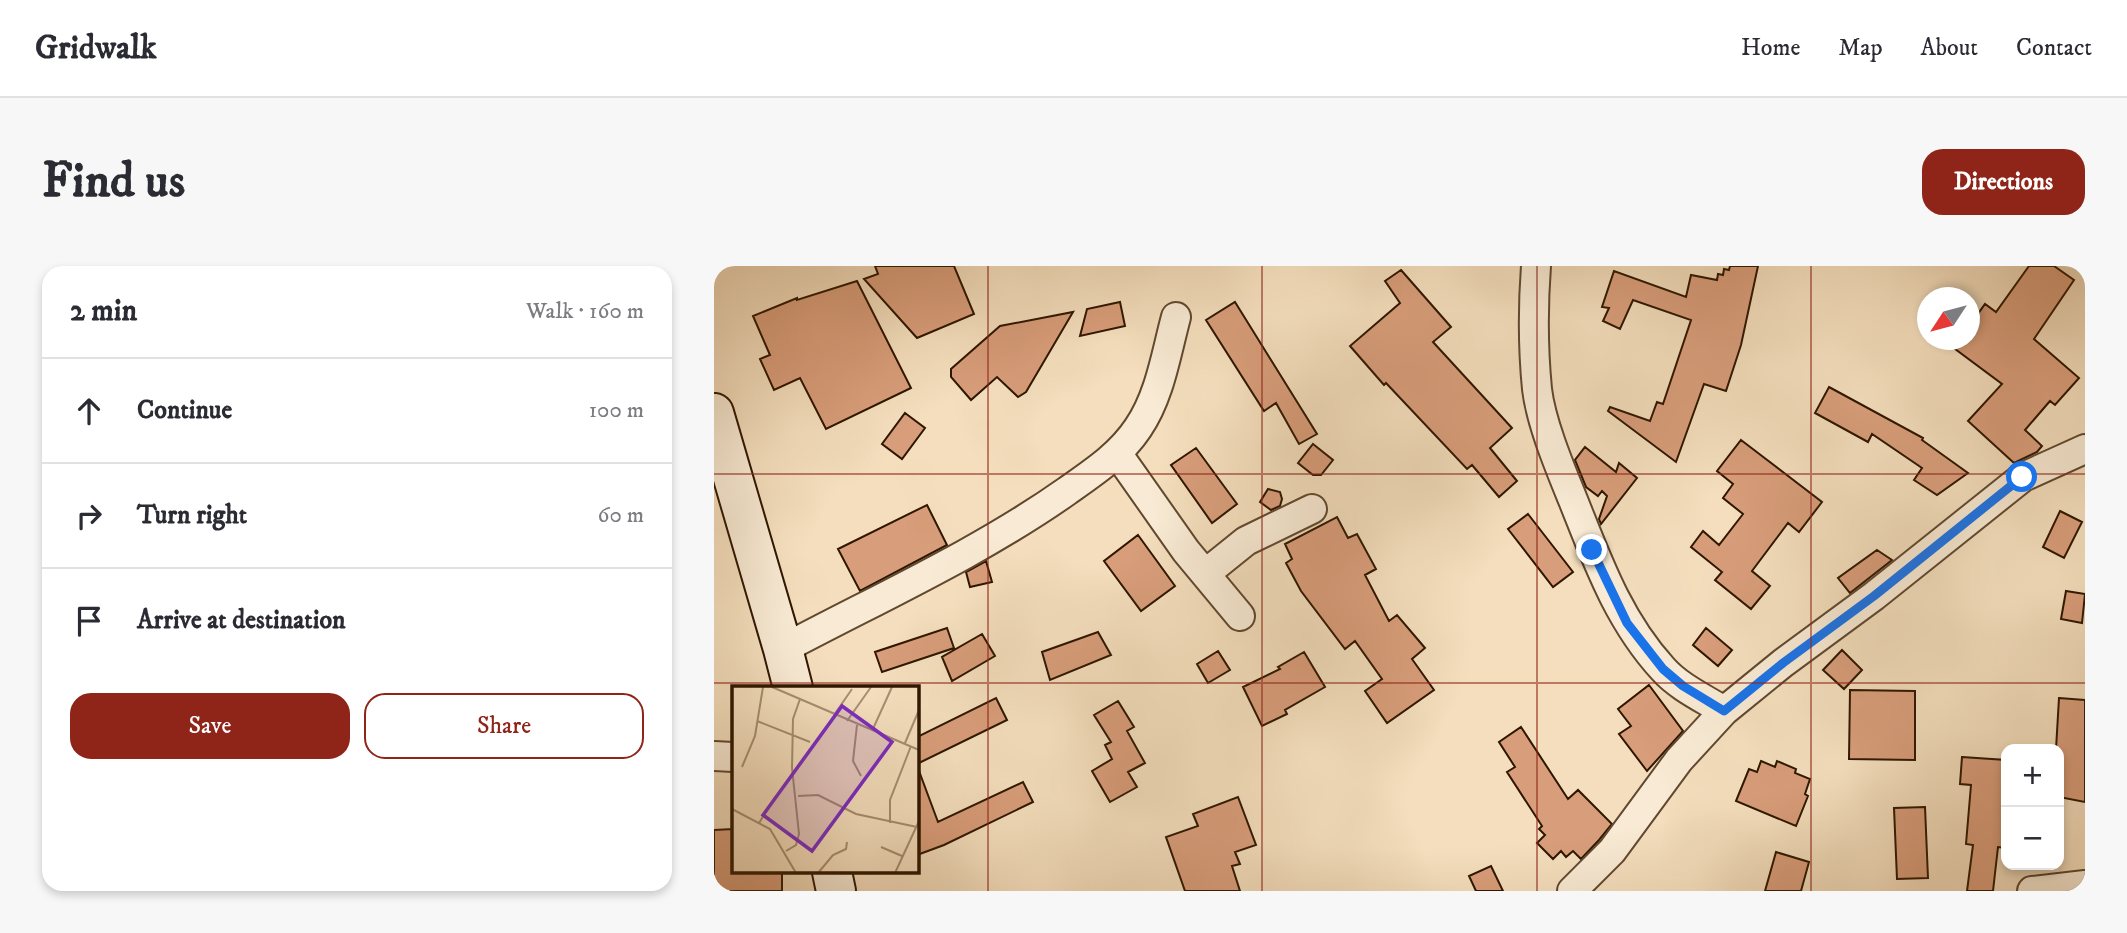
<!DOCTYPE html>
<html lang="en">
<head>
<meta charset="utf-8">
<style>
  :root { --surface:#fff; --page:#f7f7f7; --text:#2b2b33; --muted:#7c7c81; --line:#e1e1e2; --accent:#8f2418 }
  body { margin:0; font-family:"IM FELL DW Pica",serif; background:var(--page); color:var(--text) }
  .controls { position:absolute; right:21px; bottom:21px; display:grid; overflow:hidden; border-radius:14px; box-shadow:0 4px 10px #0003 }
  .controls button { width:63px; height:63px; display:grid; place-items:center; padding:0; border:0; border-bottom:2px solid var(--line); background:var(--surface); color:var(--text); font:35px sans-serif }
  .compass { position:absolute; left:1203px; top:21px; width:63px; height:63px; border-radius:50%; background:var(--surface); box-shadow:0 4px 10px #0003; rotate:234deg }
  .stop { position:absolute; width:21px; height:21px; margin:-16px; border:5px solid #1a73e8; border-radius:50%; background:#fff }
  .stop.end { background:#1a73e8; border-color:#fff; box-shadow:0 2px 7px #0008 }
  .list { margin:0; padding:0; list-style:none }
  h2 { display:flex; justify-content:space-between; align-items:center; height:91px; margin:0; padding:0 28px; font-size:30px }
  h2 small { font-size:23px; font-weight:400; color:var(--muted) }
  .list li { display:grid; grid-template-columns:46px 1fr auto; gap:21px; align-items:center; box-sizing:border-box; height:105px; padding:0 28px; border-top:2px solid var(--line) }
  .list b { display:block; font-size:26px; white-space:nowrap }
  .list em { font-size:23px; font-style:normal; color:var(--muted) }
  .actions { display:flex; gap:14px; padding:21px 28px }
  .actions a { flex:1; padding:16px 0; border:2px solid var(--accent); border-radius:21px; text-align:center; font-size:24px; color:var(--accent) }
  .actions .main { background:var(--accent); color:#fff }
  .icon { flex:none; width:38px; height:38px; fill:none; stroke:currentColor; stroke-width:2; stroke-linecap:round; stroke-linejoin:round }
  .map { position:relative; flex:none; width:1371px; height:625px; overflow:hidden; border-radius:21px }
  header { display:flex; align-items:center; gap:42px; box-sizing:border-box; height:98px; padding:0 35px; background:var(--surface); border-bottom:2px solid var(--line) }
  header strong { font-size:33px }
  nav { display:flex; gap:38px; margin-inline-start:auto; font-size:24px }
  .intro { display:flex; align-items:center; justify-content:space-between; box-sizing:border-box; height:168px; padding:0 42px }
  h1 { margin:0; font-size:49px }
  .button { padding:18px 32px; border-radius:21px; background:var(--accent); color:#fff; font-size:24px; font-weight:700 }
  main { display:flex; gap:42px; padding:0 42px }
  aside { flex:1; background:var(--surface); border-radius:21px; box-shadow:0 4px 10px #0003 }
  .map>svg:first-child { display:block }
</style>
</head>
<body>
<header>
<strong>Gridwalk</strong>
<nav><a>Home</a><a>Map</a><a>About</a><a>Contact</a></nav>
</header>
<div class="intro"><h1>Find us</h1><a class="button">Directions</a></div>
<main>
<aside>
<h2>2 min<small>Walk · 160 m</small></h2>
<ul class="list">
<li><svg class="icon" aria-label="ahead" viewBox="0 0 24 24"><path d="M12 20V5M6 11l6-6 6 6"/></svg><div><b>Continue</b></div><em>100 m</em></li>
<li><svg class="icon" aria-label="right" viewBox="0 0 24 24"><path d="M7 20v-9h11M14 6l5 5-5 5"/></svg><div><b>Turn right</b></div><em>60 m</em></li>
<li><svg class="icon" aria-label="arrive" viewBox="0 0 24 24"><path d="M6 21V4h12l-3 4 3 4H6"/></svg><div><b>Arrive at destination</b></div></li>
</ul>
<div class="actions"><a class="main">Save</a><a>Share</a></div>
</aside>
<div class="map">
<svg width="1371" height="625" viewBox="0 0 1371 625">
  <rect width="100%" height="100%" fill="#f4debd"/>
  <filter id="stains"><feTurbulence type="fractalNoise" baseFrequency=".00286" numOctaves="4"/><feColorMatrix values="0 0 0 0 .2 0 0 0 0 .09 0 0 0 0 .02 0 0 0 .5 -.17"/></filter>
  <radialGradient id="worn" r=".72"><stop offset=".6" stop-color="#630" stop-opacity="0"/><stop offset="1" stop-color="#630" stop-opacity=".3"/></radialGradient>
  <!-- building -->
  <path fill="#d89d7a" stroke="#2e1600" stroke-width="2" d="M161,0H240L260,48L203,72L150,13L164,8Z
    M1016,0H1044L1027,79L1012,125L990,118L962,196L894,145L896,141L936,155L943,136L949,138L977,54L919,34L906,63L889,55L895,42L888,41L900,5L972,31L977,9L1003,14L1004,8L1009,9L1010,3L1015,4Z
    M1315,0H1340L1360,14L1320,73L1365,112L1341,139L1336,135L1311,164L1328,180L1323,186L1300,197L1254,155L1288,118L1229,74H1256V59L1271,38L1282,46Z
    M687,4L737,61L719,76L798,162L776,182L803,215L785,231L758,199L753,203L672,117L670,119L636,80L686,37L671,15Z
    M143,15L197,122L112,163L86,112L60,124L46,93L56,89L39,50L83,32V34Z
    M406,36L411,60L366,70L373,43Z
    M521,36L603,168L585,178L562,137L550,145L492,54Z
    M359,46L312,126L304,131L283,111L257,134L237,111V103L286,60Z
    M1115,121L1209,172L1208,174L1254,207L1223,229L1200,214L1208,202L1158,168L1154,176L1101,147Z
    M191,147L211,162L188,193L168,178Z
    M1027,174L1108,236L1085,266L1074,257L1038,305L1056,320L1037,343L1001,314L1008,306L977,281L989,265L1005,279L1029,248L1009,232L1019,218L1003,205Z
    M599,178L619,194L607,209H599L584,197Z
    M871,181L902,206L905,197L923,212L887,258L885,253L893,230L888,225L884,230L872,221L861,194Z
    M482,182L523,238L498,257L457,199Z
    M554,223L566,226L568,233L566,240L557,244L546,236Z
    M213,239L233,279L146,325L124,283Z
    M1346,245L1368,256L1350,292L1329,281Z
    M814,248L859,306L839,321L794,263Z
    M623,251L634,272L643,268L662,303L651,309L675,355L683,349L711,382L698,393L720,424L673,457L651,425L668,413L641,375L631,383L587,325L572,297L578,293L571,278Z
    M424,269L461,320L427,345L390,295Z
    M1163,284L1178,294L1136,327L1124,312Z
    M272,295L278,316L256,321L252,306Z
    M1352,325L1371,328L1368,357L1347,353Z
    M233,362L240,382L168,406L161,386Z
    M992,362L1018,384L1004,400L979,379Z
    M384,366L397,389L336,414L328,386Z
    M268,368L281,390L238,415L228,391Z
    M1128,384L1148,404L1130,423L1109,404Z
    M504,385L516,404L494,417L483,398Z
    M590,386L611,421L571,444L573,448L548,460L529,421L566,403L564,401Z
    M935,419L969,465L933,505L905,468L917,460L904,443Z
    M1136,424L1201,425V494L1135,493Z
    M282,432L293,454L203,498V471Z
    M1345,432L1371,434V536L1345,531V483H1342Z
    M404,435L420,461L413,465L431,497L414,506L423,521L396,536L378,505L398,493L391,479L397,476L380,449Z
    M807,461L854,533L864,524L898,558L885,574L867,593L859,585L852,591L847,585L839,593L823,577L831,569L825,563L828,560L793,506L801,501L785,476Z
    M1248,491L1292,494V582L1284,581L1279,625H1253L1259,579L1252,578L1257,519L1246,518Z
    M1047,495L1061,501L1063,495L1082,503L1081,507L1096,513L1091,528L1094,530L1082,560L1022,535L1035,503L1043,506Z
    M203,505H205L224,556L309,516L319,536L230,579L203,589Z
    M524,531L542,579L521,586L526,598L518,600L526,625H471L452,571L484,560L479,548Z
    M1211,541L1214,612L1183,613L1180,542Z
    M19,563V606H68V625H0V564Z
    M1062,586L1095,596L1087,625H1051Z
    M777,600L789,625H762L755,610Z"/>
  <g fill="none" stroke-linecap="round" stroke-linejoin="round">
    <defs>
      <path id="street" d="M822,0C819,40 819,82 823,123C827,157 846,202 859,234C883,294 904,354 949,403C965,421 989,432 1010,445
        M403,187L472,285L526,350
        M491,308L532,275L598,243
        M69,383C165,332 265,287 353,225C380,206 406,189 424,162C446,130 452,88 462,51
        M0,490L19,491
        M858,625L898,585L965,494L1010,445L1069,397L1160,330L1309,211L1371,183
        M1318,625L1371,619"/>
      <path id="secondary" d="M0,147L69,383L79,422
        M118,606L122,625"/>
    </defs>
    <!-- street casing -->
    <use href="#street" stroke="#60482f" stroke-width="32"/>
    <!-- secondary casing -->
    <use href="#secondary" stroke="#2e1600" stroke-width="42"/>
    <!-- street -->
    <use href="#street" stroke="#f8ead4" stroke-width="28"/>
    <!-- secondary -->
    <use href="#secondary" stroke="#f8ead4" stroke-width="38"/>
  </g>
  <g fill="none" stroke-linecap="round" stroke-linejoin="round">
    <!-- route -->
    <path stroke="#1a73e8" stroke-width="9" d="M878,284L913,357L949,403L969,420L1010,445L1069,397L1160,330L1308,211"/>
  </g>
  <!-- grid -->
  <path fill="none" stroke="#8f2418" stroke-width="2" stroke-opacity="0.55" d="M274,0V625M548,0V625M823,0V625M1097,0V625M0,208H1371M0,417H1371"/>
  <!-- overview -->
  <g transform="translate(18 420)">
    <rect width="187" height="187" fill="#f4debd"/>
    <path fill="none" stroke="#a58e71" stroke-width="2" d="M40,1L187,64M102,29L120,3M25,35L78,56M115,35L139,1M125,39L121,75L129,90M140,45L160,1M173,57L187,24M10,81L23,50L31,1M66,110L86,109L124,128L185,141M0,123L38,143L64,187M27,137L44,110M158,137V114L179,60M149,161L170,170M54,165L64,159L67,148L60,82L61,33L68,13M86,187L101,169L114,163L115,156M163,187L187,135"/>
    <path fill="#7b2cbf" fill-opacity="0.15" stroke="#7b2cbf" stroke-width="3.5" d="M110,20L160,56L80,165L31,129Z"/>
    <rect width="187" height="187" fill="none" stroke="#2e1600" stroke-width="3.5"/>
  </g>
  <rect width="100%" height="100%" filter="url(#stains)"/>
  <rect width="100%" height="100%" fill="url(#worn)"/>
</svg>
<div class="controls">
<button>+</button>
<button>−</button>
</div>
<svg class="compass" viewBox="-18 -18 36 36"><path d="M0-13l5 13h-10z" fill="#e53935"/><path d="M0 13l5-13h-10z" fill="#7c7c81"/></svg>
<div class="stop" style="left:1308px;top:211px"></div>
<div class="stop end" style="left:878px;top:284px"></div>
</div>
</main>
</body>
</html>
